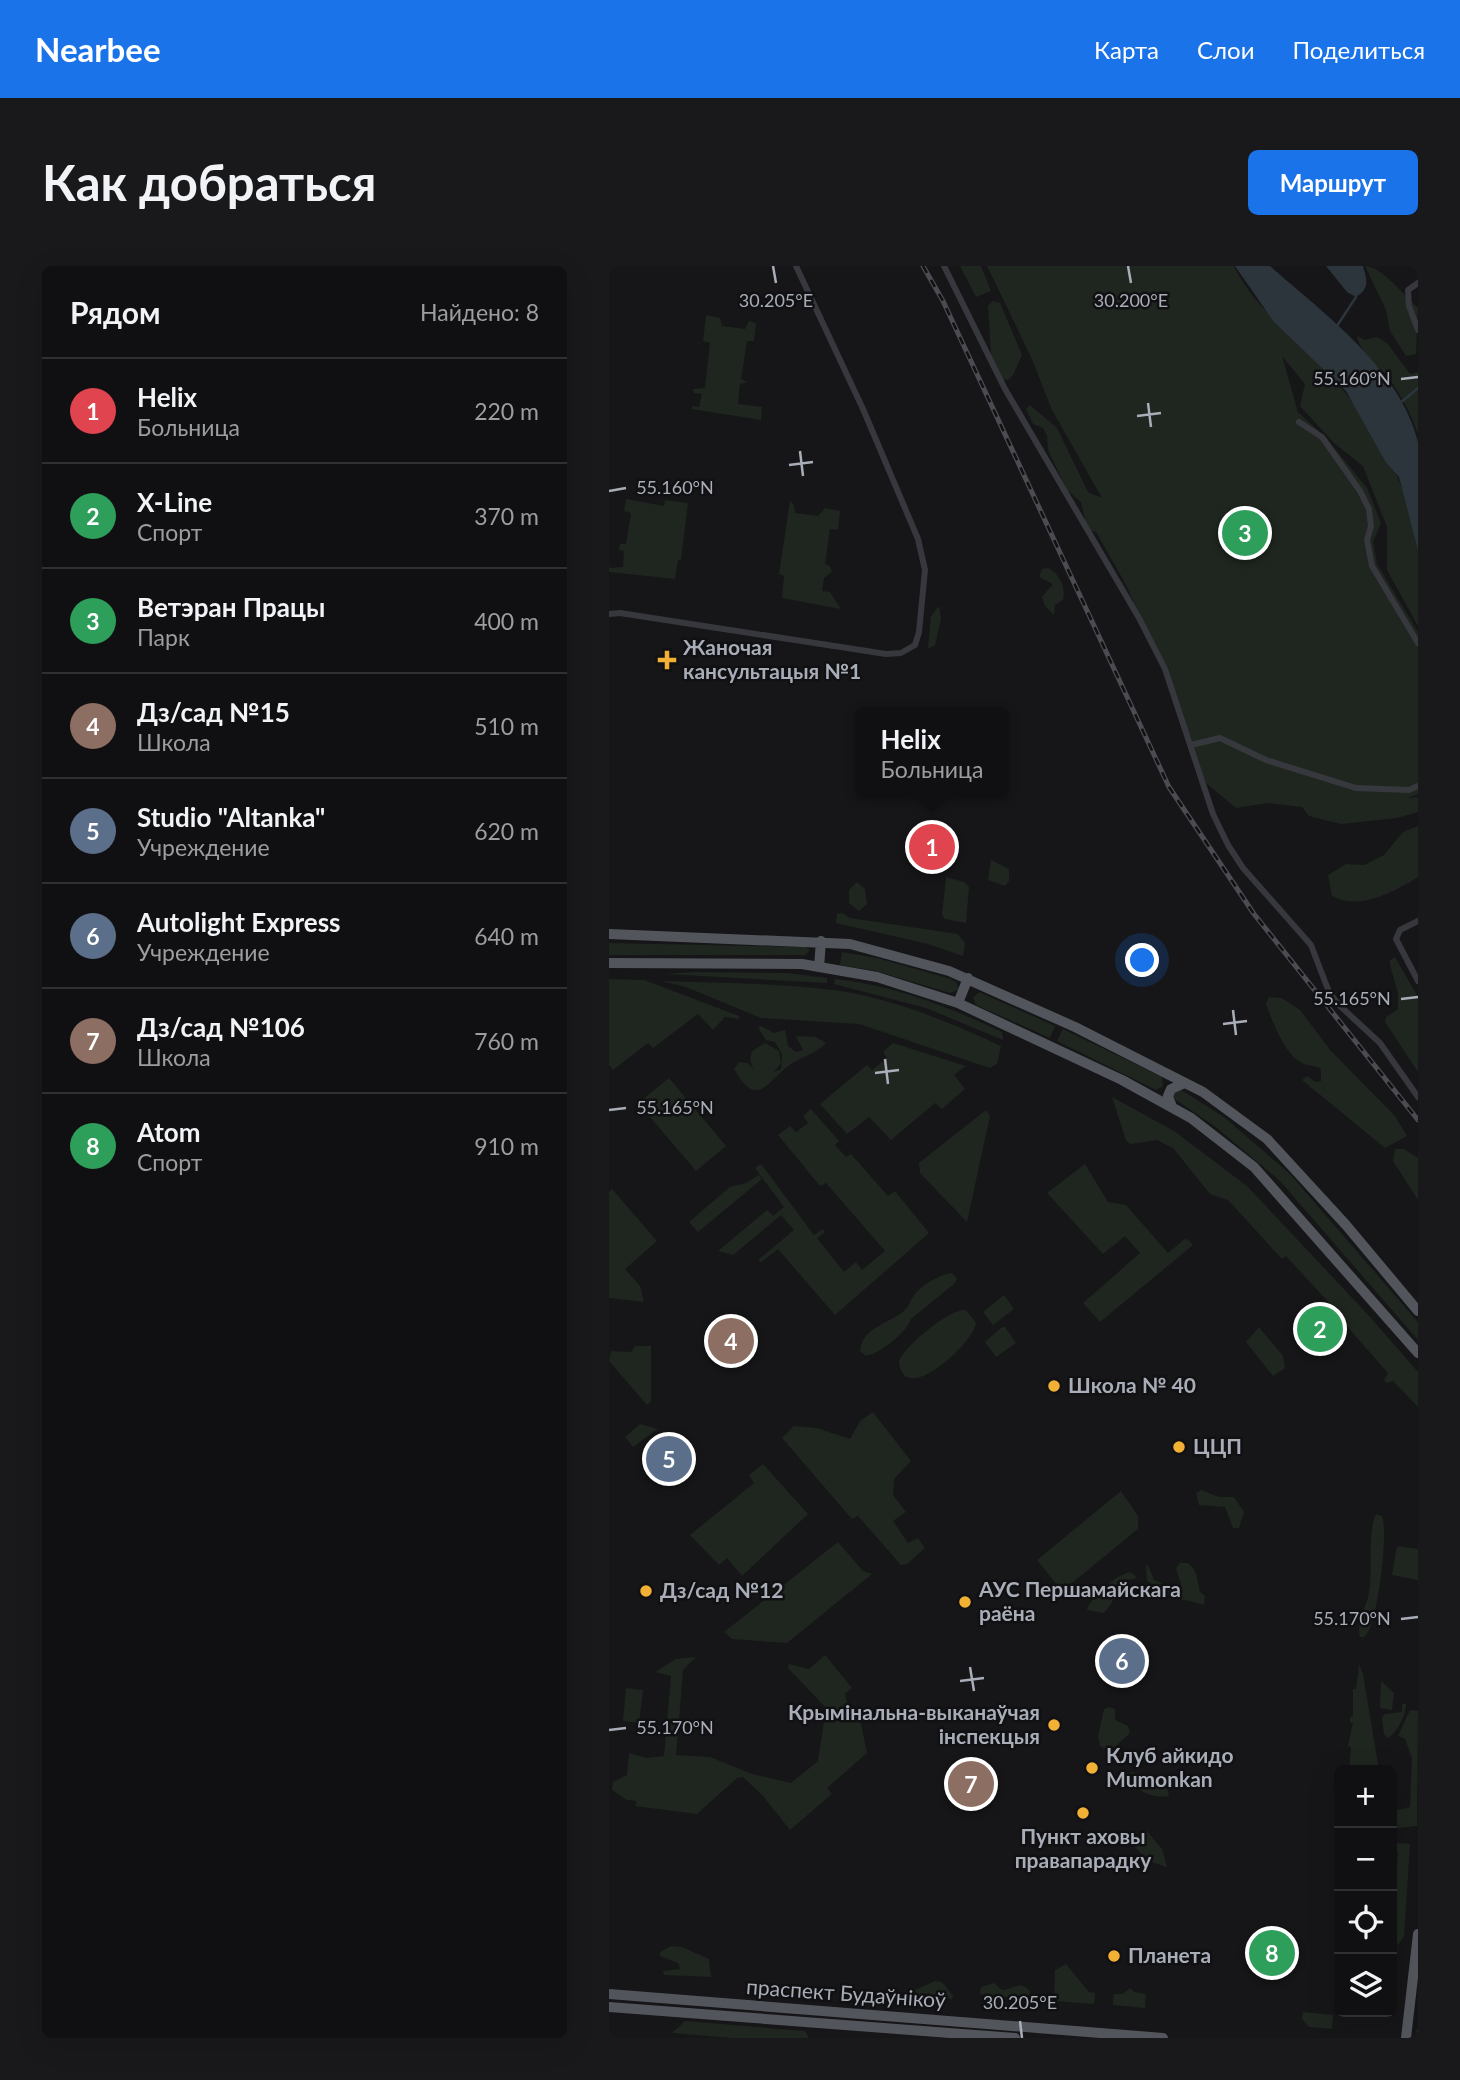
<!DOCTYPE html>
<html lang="ru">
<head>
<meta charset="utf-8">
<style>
  :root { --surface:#101012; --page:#19191b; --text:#f1f3f6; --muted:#9c9d9f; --line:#303032; --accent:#1a73e8 }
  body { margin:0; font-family:Lato,sans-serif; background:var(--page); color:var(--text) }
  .controls { position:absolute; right:21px; bottom:21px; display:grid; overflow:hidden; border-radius:10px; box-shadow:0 7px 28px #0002 }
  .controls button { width:63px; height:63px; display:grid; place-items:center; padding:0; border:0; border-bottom:2px solid var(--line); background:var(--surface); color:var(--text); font:35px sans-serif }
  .you { position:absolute; left:534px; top:695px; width:24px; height:24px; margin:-18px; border:5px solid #fff; border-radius:50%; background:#1a73e8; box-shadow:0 0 0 10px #1a73e833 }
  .badge { display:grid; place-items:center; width:46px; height:46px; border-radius:50%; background:var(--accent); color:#fff; font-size:23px; font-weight:700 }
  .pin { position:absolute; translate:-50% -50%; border:4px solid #fff; box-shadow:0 2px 7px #0006 }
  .popup { position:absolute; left:246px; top:441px; width:154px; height:91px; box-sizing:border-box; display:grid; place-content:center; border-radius:10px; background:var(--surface); filter:drop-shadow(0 2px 5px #0005); font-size:23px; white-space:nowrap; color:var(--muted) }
  .popup b { font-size:26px; color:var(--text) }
  .popup::after { content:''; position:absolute; left:50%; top:100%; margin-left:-14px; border:14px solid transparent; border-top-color:var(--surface) }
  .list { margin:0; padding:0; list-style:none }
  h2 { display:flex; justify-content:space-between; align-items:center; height:91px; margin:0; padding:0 28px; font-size:30px }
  h2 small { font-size:23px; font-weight:400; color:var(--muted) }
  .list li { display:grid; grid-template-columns:46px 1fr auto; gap:21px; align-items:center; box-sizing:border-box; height:105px; padding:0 28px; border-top:2px solid var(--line) }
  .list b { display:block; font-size:26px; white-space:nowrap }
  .list p { margin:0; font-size:23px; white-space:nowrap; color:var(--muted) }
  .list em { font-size:23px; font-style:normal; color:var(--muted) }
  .icon { flex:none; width:38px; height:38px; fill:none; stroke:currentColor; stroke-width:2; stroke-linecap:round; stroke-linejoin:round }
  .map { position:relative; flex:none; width:809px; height:1772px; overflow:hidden; border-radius:10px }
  header { display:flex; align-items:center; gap:42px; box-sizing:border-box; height:98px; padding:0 35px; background:var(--accent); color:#fff }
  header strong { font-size:33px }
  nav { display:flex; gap:38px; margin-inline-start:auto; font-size:24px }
  .intro { display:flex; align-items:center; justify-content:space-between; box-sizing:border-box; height:168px; padding:0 42px }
  h1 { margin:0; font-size:49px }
  .button { padding:18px 32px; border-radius:10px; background:var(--accent); color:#fff; font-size:24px; font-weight:700 }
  main { display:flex; gap:42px; padding:0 42px }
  aside { flex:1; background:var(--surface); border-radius:10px; box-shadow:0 7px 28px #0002 }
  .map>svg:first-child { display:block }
</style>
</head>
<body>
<header>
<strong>Nearbee</strong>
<nav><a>Карта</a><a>Слои</a><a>Поделиться</a></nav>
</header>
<div class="intro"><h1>Как добраться</h1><a class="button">Маршрут</a></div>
<main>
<aside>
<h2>Рядом<small>Найдено: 8</small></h2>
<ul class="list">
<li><span class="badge" style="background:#e0444e">1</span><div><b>Helix</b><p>Больница</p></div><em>220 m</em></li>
<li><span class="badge" style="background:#2e9e5b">2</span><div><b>X-Line</b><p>Спорт</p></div><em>370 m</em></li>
<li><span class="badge" style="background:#2e9e5b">3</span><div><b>Ветэран Працы</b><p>Парк</p></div><em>400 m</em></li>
<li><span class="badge" style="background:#8d6e63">4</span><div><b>Дз/сад №15</b><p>Школа</p></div><em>510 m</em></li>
<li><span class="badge" style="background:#5c6f8a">5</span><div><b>Studio &quot;Altanka&quot;</b><p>Учреждение</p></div><em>620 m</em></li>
<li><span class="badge" style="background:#5c6f8a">6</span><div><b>Autolight Express</b><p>Учреждение</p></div><em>640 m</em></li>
<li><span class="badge" style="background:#8d6e63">7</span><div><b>Дз/сад №106</b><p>Школа</p></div><em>760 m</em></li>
<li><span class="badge" style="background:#2e9e5b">8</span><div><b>Atom</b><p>Спорт</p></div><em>910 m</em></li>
</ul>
</aside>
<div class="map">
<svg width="809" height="1772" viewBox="0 0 809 1772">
  <rect width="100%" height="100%" fill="#161618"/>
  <!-- green -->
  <path fill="#1e261f" d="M351,0H372L382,25L367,31Z
    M378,0H625C645,41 675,60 705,91C753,141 803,214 809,285C809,309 809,335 809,360L778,304V261L754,200L725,177L691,140L696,118L673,90L689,146L718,173L758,222L772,257L764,276L768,298L809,366V528L799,532L809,531V546L788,552L732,558L700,550L693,541L659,537L627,542L597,517L568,431L516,317L487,266L478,264L472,236L458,224L439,184L438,170L434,162L424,158L417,143L421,139L448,162L479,226L493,232L443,144L422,91Z
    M756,0C772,0 796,30 809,42L807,88L797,90L781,65L777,44Z
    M384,35L391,37L413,89L404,109L399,114L394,113L382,88L379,40Z
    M97,49L111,52L113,60L136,63L140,55L147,57L145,75H138L132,113L138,116L131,118L129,138L153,141L152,154L83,143V140L90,141L93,128L85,127L84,123L96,122L101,77L94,75Z
    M748,70L756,74L768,71L778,77L801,108L809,106V168C802,148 793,131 781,114C771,100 751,88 748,70Z
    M17,233L55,240L56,234L79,237L72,294H69L66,313L0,306V302L14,301L15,285L10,284L11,278H17L22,247L15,245Z
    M181,235L185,239L186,247L209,250L216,242L231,245L229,264L221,263L216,298L221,300L223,306L215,312L213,325L221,326L232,343L173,332L175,310L170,308Z
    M439,302C451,308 457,321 454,334L446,339L445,349L436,340L433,331L444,318L430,311L433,303Z
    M330,340L332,353L326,379L319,383L322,350Z
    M809,560V611C785,626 750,645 723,630L719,609L737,598L755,599L775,589L794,566Z
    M382,594L400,603V615L396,620L379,614Z
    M337,611L355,616L360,621L357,657L336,653L333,649Z
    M248,616L256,623L258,638L250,645L240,637V624Z
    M234,647L241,652L349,668L356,677L354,690L319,678L227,657L228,648Z
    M0,677L196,681L201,684L196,689H0Z
    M233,686L268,692L342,713L348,717L349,724L341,727L267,705L231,699Z
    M786,691L809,731V806L776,756L777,751L789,743V727L781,699V694Z
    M84,706L178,707L218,712V717L56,708Z
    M0,713L35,714L130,750V753L116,751L104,764L89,748L44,782L39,777L4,804L0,799Z
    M226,713C285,719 340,741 393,766L394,774L317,742L225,718Z
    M52,715C109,717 167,717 224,724C283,732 338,755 392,780L388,798L381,802L250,758L152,752L77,721Z
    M370,726L446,760L441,772L367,739L364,732Z
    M660,731L673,732L691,744L722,785L786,850L798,870L776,882L693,814L698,810L707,816L712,815V803C706,799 697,800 691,796C675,786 663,755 657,738Z
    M152,760L165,767L176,764L179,780L187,786L194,784L187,770L207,771L217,777C206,789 192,790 179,800C159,815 148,844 125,803L130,796L139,797L144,803L141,793L143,785L156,777L170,785L172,797L165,806L172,803L173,788L166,776L157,774L149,762Z
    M454,763L553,811L554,820L547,824L448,775Z
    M284,777L357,800L345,809L356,823L333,843L326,837L282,874L260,851L238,868L211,838L258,799L263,804L278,792L274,786Z
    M60,812L117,880L87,905L29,837Z
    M569,822L615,851L681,908L809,1056V1074L671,915L608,862L567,834L564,829Z
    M503,831L565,865L638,920L762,1052L809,1106V1141L784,1115L778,1117L775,1114L779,1107L735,1057L728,1058L717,1047L722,1039L677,990L673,993L619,934L601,928L564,882L548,874L521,878L517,874Z
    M202,843L230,875L226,879L237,891L242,888L279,930L286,925L320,967L226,1049L169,983L152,996L149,994L185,964L172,949L124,989L109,985L158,944L164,950L175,941L146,902L152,898L205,969L214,963L216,966L208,972L235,1006L247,996L253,1004L276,985L217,917L211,920L169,869L181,860L187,866L199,857L194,850Z
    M377,844L381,850L358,956L311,907L310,897Z
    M786,883H795L809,892V934L784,895Z
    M476,898L499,936L517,939L559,987L577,972L584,979L491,1056L474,1037L531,987L516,970L494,988L438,927Z
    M150,909L153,913L89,966L80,956L121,921L137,917Z
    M3,923L48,975L16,1003L31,1020L35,1036L0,1032V926Z
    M343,1007L348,1013L345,1018L302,1053C296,1068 273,1086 257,1090L251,1085C253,1062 278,1058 294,1046C300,1041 301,1034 306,1028C313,1019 332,1008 343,1007Z
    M395,1029L405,1043L384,1059L374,1046Z
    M357,1044L367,1057C366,1075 295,1143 290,1096C294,1081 341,1042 357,1044Z
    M393,1061H396L407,1077L387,1091L376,1076Z
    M650,1061L674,1090L676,1102L664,1110L637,1076Z
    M26,1080H42V1135L38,1139L0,1095L2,1085L22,1086Z
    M264,1146L302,1195L285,1213L284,1229L297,1246L284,1255L299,1277L309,1272L316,1282L298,1298L292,1299L249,1250L243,1253L173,1172L185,1160L208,1162L241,1173L251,1155Z
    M31,1158L49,1163L24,1181L16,1171Z
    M154,1198L199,1248L133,1310L118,1292L110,1299L81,1269L145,1217L140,1209Z
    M592,1224L610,1231H625L635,1246L630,1262H624L616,1241L590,1239L587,1227Z
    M512,1225L529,1250V1263L453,1325L428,1294Z
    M767,1248L773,1250C780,1264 768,1365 755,1371H751C747,1354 757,1343 760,1327C764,1306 758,1266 767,1248Z
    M229,1276L254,1305L263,1308L178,1377L123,1373L115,1366Z
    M788,1280L809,1283V1314L783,1309Z
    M571,1297H579C589,1306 588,1312 591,1326L596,1330L595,1339C569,1330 560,1337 538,1314L537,1300L539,1299L545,1314L568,1324L573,1322L567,1302Z
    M521,1306L527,1310L526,1313L512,1314L502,1338L495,1347L478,1344C482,1330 507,1309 521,1306Z
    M216,1389L243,1422L236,1428L240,1443L252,1458L258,1487L218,1522L223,1528L181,1564L154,1530L134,1511L128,1512L88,1548L26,1540L28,1535L18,1534L3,1524L4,1516L18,1509L20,1487L38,1492L55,1490L62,1410L46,1406L67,1393L87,1391L74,1404L67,1489L101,1491L143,1508L182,1517L209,1495L217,1442L179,1402L180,1398L200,1403Z
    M750,1398L754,1408L770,1504H740L742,1481L739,1480L744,1457H741V1451L744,1450V1423H747Z
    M772,1415L785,1427L783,1444L771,1442Z
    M17,1422L34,1424L30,1457L14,1455Z
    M793,1438H797C797,1449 788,1467 779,1472L775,1468L773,1452L776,1448L793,1446Z
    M500,1441L506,1443V1454L519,1460L521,1467L506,1481L497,1483L491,1480L489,1470L495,1443Z
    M801,1444L809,1445L808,1560L789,1562L785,1545L801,1541L803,1492L796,1473L789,1470Z
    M524,1506L557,1516L560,1530C543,1533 524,1524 519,1508Z
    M538,1565L553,1583L558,1601L539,1595L522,1577Z
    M787,1577L801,1578L795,1671L783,1686V1641H785L789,1586L783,1585V1580Z
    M62,1680L73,1681L100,1693L102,1711L55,1709L54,1705L71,1703L69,1697L51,1690V1686Z
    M457,1698L480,1726L486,1727L485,1738L445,1735L446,1704Z
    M326,1715L333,1716L344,1730L343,1733L307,1731L306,1724Z
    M385,1717L393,1724C405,1724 410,1713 421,1725L420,1731L416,1734L371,1728L372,1721Z
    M521,1722L525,1726L537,1728L536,1742L504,1739L505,1728H514Z
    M694,1746L724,1749L723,1763L700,1761L693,1753Z
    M76,1755L196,1765L200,1772H123L63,1767Z"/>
  <!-- water -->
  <path fill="#2c353c" d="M626,0H661C715,48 791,102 809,176C809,200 809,256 809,284L790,211L776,195L737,125L665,56Z
    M717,0H754C758,15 761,22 747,31L738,26Z"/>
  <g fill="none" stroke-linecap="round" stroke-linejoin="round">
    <!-- stream -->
    <path stroke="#2c353c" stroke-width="2.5" d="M726,63L747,31
      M790,138L809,122"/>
    <!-- street -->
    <path stroke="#37383d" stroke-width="6" d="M335,0L396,123L530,352L556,403L604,548L619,579L634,602L702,679L720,726L730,739L771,777L809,831
      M809,17L799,24L800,40L809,64
      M690,156L713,171L751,225L760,243L762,260L758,274L763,300L809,377
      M0,348L11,347L277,388L292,387L306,379L310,366L316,304L309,273L254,143L187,0
      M582,479L611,472L657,494L747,522L800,524L809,520
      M809,655L791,664L787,673L809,715"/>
    <!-- primary -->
    <path stroke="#53555c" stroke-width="10" d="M0,668L241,678L340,705L466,761L594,826L658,873L737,959L809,1045
      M0,697L193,698L268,711L349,737L513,814L582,852L645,901L809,1087
      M210,701L212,675
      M349,737L359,712
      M563,841L559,830L562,823L576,817
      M0,1728L554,1772
      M0,1741L406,1772
      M797,1772L809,1668"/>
    <!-- tram -->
    <path stroke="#4a4c52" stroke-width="2" d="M808,1772L809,1765"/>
    <defs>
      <path id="rail" d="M314,0L334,35L560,521L645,648L809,854"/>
    </defs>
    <!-- rail casing -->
    <use href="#rail" stroke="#4a4c52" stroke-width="5"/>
    <!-- rail -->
    <use href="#rail" stroke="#111113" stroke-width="2.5" stroke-dasharray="8" stroke-linecap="butt"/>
  </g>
  <!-- ticks -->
  <path fill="none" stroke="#a8adb8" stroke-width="2.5" d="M164,0L167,17M519,0L522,17M792,113L809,111M539,137L542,161M528,150L552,147M191,185L194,210M180,199L204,196M0,225L17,222M792,733L809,731M624,744L627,769M614,758L638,755M276,793L279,818M266,807L290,804M0,844L17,842M792,1353L809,1351M361,1401L365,1425M351,1415L375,1412M0,1464L17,1462M411,1755L413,1772"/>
  <!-- markers -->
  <g fill="#f2b134" stroke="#111113" stroke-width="2.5">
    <path d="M54.5 383.5h7v7h7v7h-7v7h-7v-7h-7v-7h7z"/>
    <circle cx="445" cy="1120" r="7"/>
    <circle cx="570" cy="1181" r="7"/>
    <circle cx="37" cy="1325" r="7"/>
    <circle cx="356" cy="1336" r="7"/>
    <circle cx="445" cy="1459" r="7"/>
    <circle cx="483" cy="1502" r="7"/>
    <circle cx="474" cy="1547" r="7"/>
    <circle cx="505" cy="1690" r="7"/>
  </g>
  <g text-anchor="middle" stroke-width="5" stroke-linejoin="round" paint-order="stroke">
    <!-- poi labels -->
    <g font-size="21" font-weight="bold" fill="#a8adb8" stroke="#111113" text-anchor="start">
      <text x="74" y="389">Жаночая<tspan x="74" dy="24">кансультацыя №1</tspan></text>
      <text x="459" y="1127">Школа № 40</text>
      <text x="584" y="1188">ЦЦП</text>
      <text x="370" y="1331">АУС Першамайскага<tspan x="370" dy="24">раёна</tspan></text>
      <text x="51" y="1332">Дз/сад №12</text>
      <text x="431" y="1454" text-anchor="end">Крымінальна-выканаўчая<tspan x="431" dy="24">інспекцыя</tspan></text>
      <text x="497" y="1497">Клуб айкидо<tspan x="497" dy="24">Mumonkan</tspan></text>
      <text x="474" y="1578" text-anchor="middle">Пункт аховы<tspan x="474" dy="24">правапарадку</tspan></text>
      <text x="519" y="1697">Планета</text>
    </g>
    <!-- street labels -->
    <g font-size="21" fill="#a8adb8" stroke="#111113">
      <text transform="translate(237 1728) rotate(4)" y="7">праспект Будаўнікоў</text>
    </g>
  </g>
  <g font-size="18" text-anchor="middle" fill="#a8adb8" stroke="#111113" stroke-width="5" stroke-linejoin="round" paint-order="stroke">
    <text x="167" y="41">30.205°E</text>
    <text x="522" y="41">30.200°E</text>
    <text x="743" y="119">55.160°N</text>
    <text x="66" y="228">55.160°N</text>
    <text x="743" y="739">55.165°N</text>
    <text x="66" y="848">55.165°N</text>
    <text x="743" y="1359">55.170°N</text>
    <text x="66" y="1468">55.170°N</text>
    <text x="411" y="1743">30.205°E</text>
  </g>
</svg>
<div class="controls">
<button>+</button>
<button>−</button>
<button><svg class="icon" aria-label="locate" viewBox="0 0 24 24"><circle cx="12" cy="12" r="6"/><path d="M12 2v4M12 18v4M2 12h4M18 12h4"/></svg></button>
<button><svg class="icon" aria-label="layers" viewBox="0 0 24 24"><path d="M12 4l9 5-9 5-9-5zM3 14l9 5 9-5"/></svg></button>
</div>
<div class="you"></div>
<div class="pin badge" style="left:323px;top:581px;background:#e0444e">1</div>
<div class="popup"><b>Helix</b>Больница</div>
<div class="pin badge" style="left:711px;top:1063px;background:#2e9e5b">2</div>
<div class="pin badge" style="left:636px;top:267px;background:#2e9e5b">3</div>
<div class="pin badge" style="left:122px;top:1075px;background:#8d6e63">4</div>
<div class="pin badge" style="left:60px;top:1193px;background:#5c6f8a">5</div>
<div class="pin badge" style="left:513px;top:1395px;background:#5c6f8a">6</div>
<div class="pin badge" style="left:362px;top:1518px;background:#8d6e63">7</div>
<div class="pin badge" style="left:663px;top:1687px;background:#2e9e5b">8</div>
</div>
</main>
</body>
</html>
